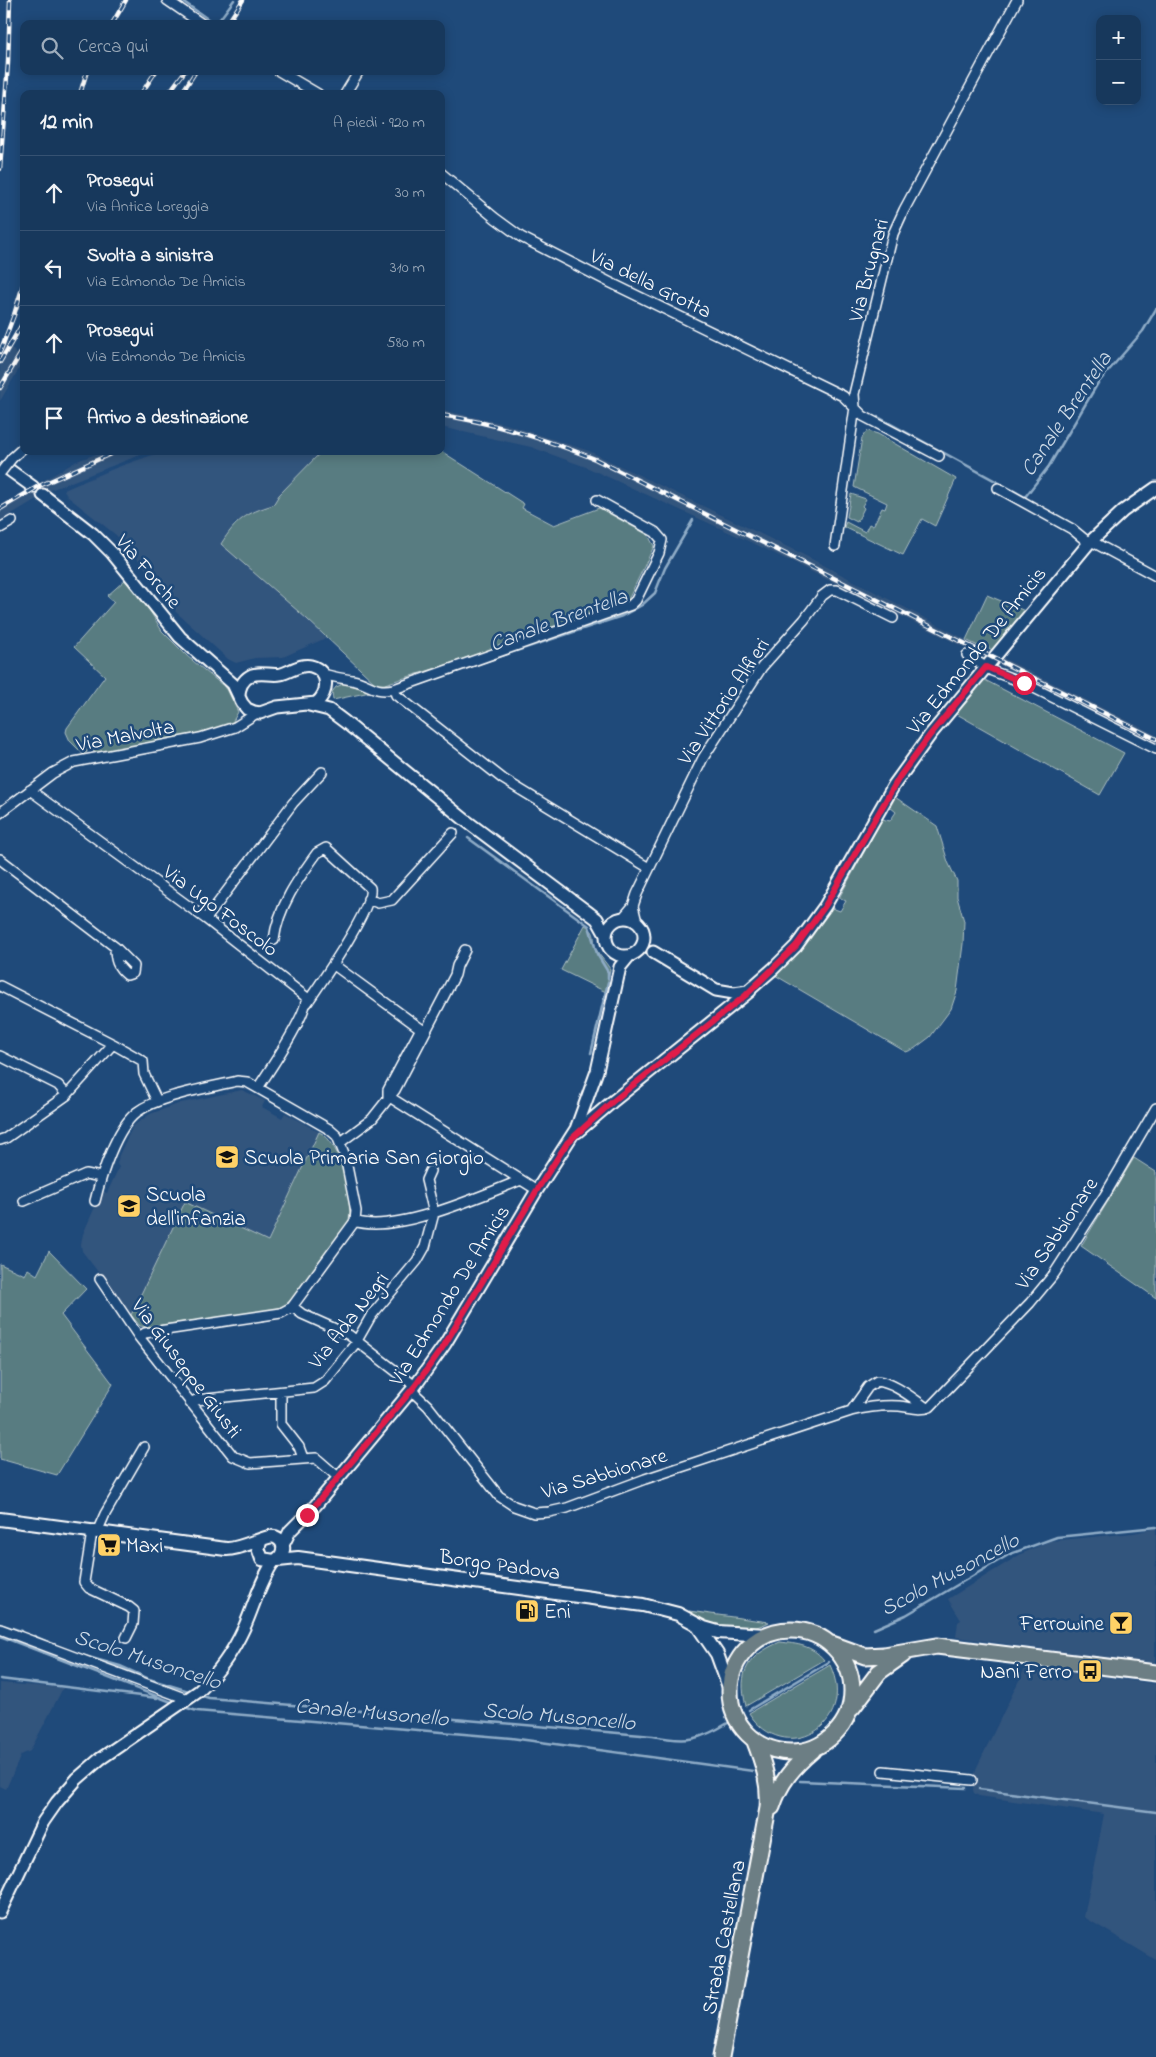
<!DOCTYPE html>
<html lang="it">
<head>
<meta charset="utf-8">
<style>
  :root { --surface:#17385c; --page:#244365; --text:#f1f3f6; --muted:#9eacbb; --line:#365272 }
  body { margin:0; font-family:"Indie Flower",sans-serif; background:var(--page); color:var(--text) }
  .controls { position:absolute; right:15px; top:15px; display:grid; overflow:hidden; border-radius:10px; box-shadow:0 2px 12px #0003 }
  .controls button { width:45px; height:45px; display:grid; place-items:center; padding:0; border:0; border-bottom:1px solid var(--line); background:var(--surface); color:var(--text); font:25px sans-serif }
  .stop { position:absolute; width:15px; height:15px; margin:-11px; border:4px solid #e11d48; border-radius:50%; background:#fff }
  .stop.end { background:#e11d48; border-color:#fff; box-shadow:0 1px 5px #0008 }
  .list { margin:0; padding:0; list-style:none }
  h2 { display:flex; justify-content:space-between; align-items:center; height:65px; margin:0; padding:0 20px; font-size:21px }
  h2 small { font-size:16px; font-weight:400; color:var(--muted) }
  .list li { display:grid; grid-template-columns:32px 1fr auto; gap:15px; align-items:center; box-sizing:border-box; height:75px; padding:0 20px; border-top:1px solid var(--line) }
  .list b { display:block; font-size:19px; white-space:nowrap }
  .list p { margin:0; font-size:16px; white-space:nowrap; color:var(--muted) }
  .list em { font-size:16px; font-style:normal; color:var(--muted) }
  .icon { flex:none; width:28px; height:28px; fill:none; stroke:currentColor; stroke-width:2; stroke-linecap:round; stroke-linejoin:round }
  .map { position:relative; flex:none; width:1156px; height:2057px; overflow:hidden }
  .search { position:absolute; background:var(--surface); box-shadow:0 2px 12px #0003; left:20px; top:20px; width:425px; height:55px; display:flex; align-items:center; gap:12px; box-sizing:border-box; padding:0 18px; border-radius:10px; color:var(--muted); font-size:19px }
  .panel { position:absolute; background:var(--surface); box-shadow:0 2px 12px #0003; left:20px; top:90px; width:425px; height:365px; border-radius:10px }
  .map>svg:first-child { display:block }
</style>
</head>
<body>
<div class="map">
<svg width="1156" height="2057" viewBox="0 0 1156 2057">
  <rect width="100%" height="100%" fill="#1f4a7a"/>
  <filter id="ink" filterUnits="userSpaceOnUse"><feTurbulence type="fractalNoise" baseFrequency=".02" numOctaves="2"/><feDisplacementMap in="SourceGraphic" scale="10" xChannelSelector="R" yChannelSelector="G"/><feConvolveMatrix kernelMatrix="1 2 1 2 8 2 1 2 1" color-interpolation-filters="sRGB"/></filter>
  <g filter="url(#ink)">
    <!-- built -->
    <path fill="#33547d" d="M3,338L23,362L0,401V345Z
      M441,410L506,424L589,451L800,553L992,653L988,659L757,545L586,467L531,447L441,427Z
      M104,451H150L53,489L0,521V506L77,461Z
      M164,451H322L279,495L273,505L235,523L221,543L307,619L326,638L283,657L255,658L236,663L228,659L176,612L143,565L116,535L67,496L64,490L118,467Z
      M1001,657L1156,735V744L996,663Z
      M242,1090L265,1101L262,1107L282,1118L285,1113L319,1132L268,1241L131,1315L82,1251L81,1244L83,1234L102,1191L107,1193L119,1167L117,1164L119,1155L133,1126L150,1114L181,1103Z
      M1156,1528L1155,1665L956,1637L958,1622L961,1620L948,1599L1021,1554L1050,1541L1134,1533Z
      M1026,1666L1156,1684V1960L1084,1917L1104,1814L979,1796L974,1793L973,1790L974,1777L977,1767Z
      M0,1683L63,1688L30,1751L21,1755L6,1789L0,1786Z"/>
    <!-- green -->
    <path fill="#587c81" stroke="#acbec0" d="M868,431L878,434L956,479L935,526L922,519L903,555L844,527L846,522L865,532L869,524L873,526L882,508L885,509L887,503L854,487L862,438L865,433Z
      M322,451H441L524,504L522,508L554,525L599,508L648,535L654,546L628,600L623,603L440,667L378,686L307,619L221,544C236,520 246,513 273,505L279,495Z
      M851,494L866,499L862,506L864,508L857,522L847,517Z
      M125,580L150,611L162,631L187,656L227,689L238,712L232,723L223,730L95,753L91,748L90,740H86L87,752L83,754L70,741L66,732L67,728L105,676L74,647L114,602L107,596Z
      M987,595L1025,611L992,650L986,646L984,649L966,640Z
      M983,679L1124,753L1100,795L955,713Z
      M341,681L370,692L333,700L332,692L336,687L341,685Z
      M895,797L937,826L948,862L957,881V897L964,921L963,944L957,991L951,1009L930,1037L914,1049L906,1052L773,974L829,907L840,911L846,901L840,898V896L882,819L890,821L896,812L890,807Z
      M585,925C598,933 592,938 596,949C599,956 606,962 610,969L606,992L561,970Z
      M319,1132C342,1141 354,1204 348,1226L296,1295L285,1305L276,1309L148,1327L140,1326L131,1315L185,1202L268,1241Z
      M1134,1158L1156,1172V1298L1081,1246Z
      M49,1251L86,1289L61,1315L113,1384L57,1475L0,1459V1264L25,1275L28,1269L37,1275Z
      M689,1611L769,1622C743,1636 712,1627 689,1611Z
      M780,1642C797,1644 812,1645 824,1660L746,1706C737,1671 748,1656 780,1642Z
      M830,1665C859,1727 783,1767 749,1713Z"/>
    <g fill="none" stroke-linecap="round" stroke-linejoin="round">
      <!-- stream -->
      <path stroke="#8facc7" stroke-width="2.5" d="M181,0L212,22L217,23L234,0
        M878,417L1025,497L1049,466L1098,383L1143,331L1156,309
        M474,665L622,616L642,605L655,593L665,568L693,520
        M336,707L354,722
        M468,838L589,926L597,954L608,972V978
        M574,895L593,908
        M591,1053L608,982
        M0,1624L21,1631
        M874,1629L906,1615L1010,1554L1057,1537L1156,1527
        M0,1636L174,1703
        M34,1636L57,1646
        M81,1655L120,1666L149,1679L192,1692
        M0,1679L157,1698
        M199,1695L209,1698L653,1736C686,1743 700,1740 728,1723
        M184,1707L197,1711L511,1738L753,1771
        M749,1710L829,1662
        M800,1781L966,1788
        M979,1789L1156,1812"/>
      <defs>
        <path id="minor" d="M167,0L202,24
          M279,71L318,94
          M345,94L359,71
          M441,173L495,218L521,237L609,282L843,396L863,416L939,456
          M12,458L24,447
          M998,488L1072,529L1089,543
          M0,528L12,521
          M1091,541L1156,576
          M835,546L855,407L854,394L893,234L904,210L1017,0
          M967,655L992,671L1024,683L1156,749
          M321,673C331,677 341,678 352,680C370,683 372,693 394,689L631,605L636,600L659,553L662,540L655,532L597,500
          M394,689L396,695L503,779L649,868
          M30,790L206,919L306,997C309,1013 268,1072 258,1088
          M0,813L53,773L74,762L200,738L235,727L257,713
          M0,859L115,947L134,966L133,973L127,975C117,967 115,960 115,947
          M368,899L378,903L392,900L453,833
          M633,906L637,922
          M206,919L293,803L322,772
          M622,919L633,906L637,894L703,758L762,667L804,620L822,596L830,590H837L893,618
          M274,940C278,907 298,879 317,853L326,848L370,888C374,907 320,984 307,1003
          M334,965L424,1031
          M0,986L113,1044L143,1061L144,1074L157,1101
          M0,1056L58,1085L67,1095
          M388,1096L537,1190
          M388,1096V1090L420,1030
          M0,1140L6,1138L67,1095L113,1044
          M341,1142L372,1119L395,1090L455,975L457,966L465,950
          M24,1201L86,1174L101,1177
          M95,1201C101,1176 116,1128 137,1112C160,1095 209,1088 237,1081L247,1082L329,1129L337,1136L345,1156L356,1211L355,1221L292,1307L281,1313L145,1333L139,1337
          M355,1221C394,1235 483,1195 521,1180
          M100,1279L139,1337L233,1456L250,1463L316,1458L339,1478
          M293,1307L302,1314L349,1335L415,1386
          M412,1391L428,1406L499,1496L514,1506L534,1513L549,1512L567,1508L645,1479L851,1411C867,1407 882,1405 899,1406C910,1407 920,1411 930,1407L1030,1303L1054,1274L1105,1195L1156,1108
          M281,1392V1424L299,1447L303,1458
          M190,1403L196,1400L314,1388L325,1381L355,1344L371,1316L417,1261L425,1247L434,1213L426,1180L430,1171
          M851,1411L868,1387L877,1381C895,1383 912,1398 927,1408
          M92,1532L84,1582L89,1588L129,1607L134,1611L133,1624L126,1638
          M97,1532L105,1514L144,1447
          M0,1629L187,1699
          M883,1771L972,1780"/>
        <path id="tertiary" d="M8,469L33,487
          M43,495L93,534L112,553L180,637L233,684L242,703L247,709L254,712L260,713L277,707L316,703C329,693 330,671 311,666C301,663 290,672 281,674C271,676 259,671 250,676C243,680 239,688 239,696
          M309,705L329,710L345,722L465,820L597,919L606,935
          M606 937a19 19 0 1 1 38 0a19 19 0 1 1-38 0Z
          M653,952L716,990L734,993L748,991L773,969L796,946L825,906L894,785L930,735L1089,543L1123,511L1156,488
          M577,1132L612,1102L750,991
          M283,1545L290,1531L315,1506L415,1386L445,1344L537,1190L576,1129L597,1071L620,967L629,956
          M0,1912L43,1822L57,1802L77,1779L100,1759L199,1691C218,1673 233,1652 244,1628C254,1606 260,1581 274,1561"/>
        <path id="secondary" d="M0,1519L226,1549C241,1550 267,1534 275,1537C288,1542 284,1557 274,1561L262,1559L258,1548L261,1540
          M278,1560L298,1558L643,1605L678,1614L704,1628L718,1632L766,1635
          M697,1625L717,1654L730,1690"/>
        <path id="primary" d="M730 1691a61 61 0 1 1 122 0a61 61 0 1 1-122 0Z
          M832,1644L865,1656L884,1655L937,1646L1156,1673
          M852,1708L879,1672L903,1655
          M772,1807C780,1782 793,1767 813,1750
          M721,2057L768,1808C770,1783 763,1762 754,1739"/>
      </defs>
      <!-- minor casing -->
      <use href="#minor" stroke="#fff" stroke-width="12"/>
      <!-- tertiary casing -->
      <use href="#tertiary" stroke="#fff" stroke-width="15"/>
      <!-- secondary casing -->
      <use href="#secondary" stroke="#fff" stroke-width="16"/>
      <!-- primary casing -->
      <use href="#primary" stroke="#fff" stroke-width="19"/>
      <!-- minor -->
      <use href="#minor" stroke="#1f4a7a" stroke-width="9"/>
      <!-- tertiary -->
      <use href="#tertiary" stroke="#1f4a7a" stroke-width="11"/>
      <!-- secondary -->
      <use href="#secondary" stroke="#1f4a7a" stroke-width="12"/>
      <!-- primary -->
      <use href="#primary" stroke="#6c7e84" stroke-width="15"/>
      <defs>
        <path id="rail" d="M112,24L126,0
          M227,24L243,0
          M80,94L87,71
          M141,94L156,71
          M168,94L185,71
          M181,94L196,71
          M0,169L8,63L10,0
          M0,352L14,315L24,282
          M0,362L24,321
          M0,388L24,348
          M441,415C495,423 545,439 595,459L1156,739
          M0,509L37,487L117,451"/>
      </defs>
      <!-- rail casing -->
      <use href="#rail" stroke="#fff" stroke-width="4.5"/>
      <!-- rail -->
      <use href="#rail" stroke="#1f4a7a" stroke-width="2.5" stroke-dasharray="8" stroke-linecap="butt"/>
      <defs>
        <path id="minor-bridge" d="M1,472L12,458"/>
      </defs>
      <!-- minor-bridge casing -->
      <use href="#minor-bridge" stroke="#fff" stroke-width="12" stroke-linecap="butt"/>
      <!-- minor-bridge -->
      <use href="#minor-bridge" stroke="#1f4a7a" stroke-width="9"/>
    </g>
  </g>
  <g fill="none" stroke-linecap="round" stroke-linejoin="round" filter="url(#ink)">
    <!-- route -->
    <path stroke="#e11d48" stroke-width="6" d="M307,1515L415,1386L445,1344L537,1190L567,1143L612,1102L746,995L796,946L825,906L900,776L930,735L986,667L1024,683"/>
  </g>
  <!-- icons -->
  <defs>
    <symbol id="school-square" viewBox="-11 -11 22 22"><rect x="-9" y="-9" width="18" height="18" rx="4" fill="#ffd166" stroke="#1f4a7a"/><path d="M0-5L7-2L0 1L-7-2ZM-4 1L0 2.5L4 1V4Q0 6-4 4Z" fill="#111"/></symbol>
    <symbol id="supermarket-square" viewBox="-11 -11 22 22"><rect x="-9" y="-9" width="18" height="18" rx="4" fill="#ffd166" stroke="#1f4a7a"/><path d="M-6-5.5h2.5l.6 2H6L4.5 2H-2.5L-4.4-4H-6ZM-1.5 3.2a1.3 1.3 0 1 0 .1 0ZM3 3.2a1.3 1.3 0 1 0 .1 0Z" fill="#111"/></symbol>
    <symbol id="fuel-square" viewBox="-11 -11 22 22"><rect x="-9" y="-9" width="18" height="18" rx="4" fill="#ffd166" stroke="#1f4a7a"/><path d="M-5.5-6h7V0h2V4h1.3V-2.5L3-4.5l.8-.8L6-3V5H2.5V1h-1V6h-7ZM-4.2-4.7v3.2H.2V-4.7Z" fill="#111"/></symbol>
    <symbol id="bar-square" viewBox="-11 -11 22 22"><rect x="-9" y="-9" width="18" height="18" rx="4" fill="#ffd166" stroke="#1f4a7a"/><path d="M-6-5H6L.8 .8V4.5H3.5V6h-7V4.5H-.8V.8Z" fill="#111"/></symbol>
    <symbol id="bus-square" viewBox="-11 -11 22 22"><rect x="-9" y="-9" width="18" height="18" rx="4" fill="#ffd166" stroke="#1f4a7a"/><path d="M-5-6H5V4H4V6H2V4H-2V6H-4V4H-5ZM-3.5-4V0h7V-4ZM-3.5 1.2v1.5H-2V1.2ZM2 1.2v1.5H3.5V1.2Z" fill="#111"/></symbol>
  </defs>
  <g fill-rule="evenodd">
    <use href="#school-square" x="213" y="1143" width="28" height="28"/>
    <use href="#school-square" x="115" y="1192" width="28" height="28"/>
    <use href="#supermarket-square" x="95" y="1531" width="28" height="28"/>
    <use href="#fuel-square" x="513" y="1597" width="28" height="28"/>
    <use href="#bar-square" x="1107" y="1609" width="28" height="28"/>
    <use href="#bus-square" x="1076" y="1657" width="28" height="28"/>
  </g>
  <g text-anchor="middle" stroke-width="5" stroke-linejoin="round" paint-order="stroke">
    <!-- street labels -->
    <g font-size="21" fill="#fff" stroke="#1f4a7a">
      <text transform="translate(868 270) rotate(-75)" y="7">Via Brugnari</text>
      <text transform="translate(651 283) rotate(26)" y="7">Via della Grotta</text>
      <text transform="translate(149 571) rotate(50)" y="7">Via Forche</text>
      <text transform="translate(976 650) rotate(-51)" y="7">Via Edmondo De Amicis</text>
      <text transform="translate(723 701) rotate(-56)" y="7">Via Vittorio Alfieri</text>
      <text transform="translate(125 735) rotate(-11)" y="7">Via Malvolta</text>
      <text transform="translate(221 910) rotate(37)" y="7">Via Ugo Foscolo</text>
      <text transform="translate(1056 1233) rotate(-56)" y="7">Via Sabbionare</text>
      <text transform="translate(449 1295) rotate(-58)" y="7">Via Edmondo De Amicis</text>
      <text transform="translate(348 1320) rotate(-52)" y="7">Via Ada Negri</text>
      <text transform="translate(187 1368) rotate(53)" y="7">Via Giuseppe Giusti</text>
      <text transform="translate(604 1473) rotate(-17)" y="7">Via Sabbionare</text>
      <text transform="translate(500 1564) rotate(8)" y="7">Borgo Padova</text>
      <text transform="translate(723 1937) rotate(-79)" y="7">Strada Castellana</text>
    </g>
    <!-- poi labels -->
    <g font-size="21" fill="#fff" stroke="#1f4a7a" text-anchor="start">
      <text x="244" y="1164">Scuola Primaria San Giorgio</text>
      <text x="146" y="1201">Scuola<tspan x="146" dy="24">dell'infanzia</tspan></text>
      <text x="126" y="1552">Maxi</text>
      <text x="544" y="1618">Eni</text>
      <text x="1104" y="1630" text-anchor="end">Ferrowine</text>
      <text x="1072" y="1678" text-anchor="end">Nani Ferro</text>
    </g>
    <!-- water labels -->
    <g font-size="22" font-style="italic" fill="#d0dce8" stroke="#1f4a7a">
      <text transform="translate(1065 413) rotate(-56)" y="8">Canale Brentella</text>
      <text transform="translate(558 619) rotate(-20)" y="8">Canale Brentella</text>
      <text transform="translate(949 1573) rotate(-28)" y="8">Scolo Musoncello</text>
      <text transform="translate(148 1658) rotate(18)" y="8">Scolo Musoncello</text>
      <text transform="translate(372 1711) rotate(5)" y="8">Canale Musonello</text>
      <text transform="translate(559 1715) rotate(5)" y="8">Scolo Musoncello</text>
    </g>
  </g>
</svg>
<div class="controls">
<button>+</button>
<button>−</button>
</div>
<div class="stop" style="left:1024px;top:683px"></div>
<div class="stop end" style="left:307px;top:1515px"></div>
<div class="search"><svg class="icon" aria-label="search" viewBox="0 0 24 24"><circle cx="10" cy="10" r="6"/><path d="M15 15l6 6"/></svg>Cerca qui</div>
<section class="panel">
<h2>12 min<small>A piedi · 920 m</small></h2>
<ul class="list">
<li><svg class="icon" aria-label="ahead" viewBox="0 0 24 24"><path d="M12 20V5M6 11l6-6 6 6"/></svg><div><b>Prosegui</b><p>Via Antica Loreggia</p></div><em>30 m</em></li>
<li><svg class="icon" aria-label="left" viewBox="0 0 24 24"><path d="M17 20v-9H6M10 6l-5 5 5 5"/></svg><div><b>Svolta a sinistra</b><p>Via Edmondo De Amicis</p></div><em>310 m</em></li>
<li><svg class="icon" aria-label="ahead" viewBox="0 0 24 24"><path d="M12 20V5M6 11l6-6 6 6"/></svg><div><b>Prosegui</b><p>Via Edmondo De Amicis</p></div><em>580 m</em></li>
<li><svg class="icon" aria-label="arrive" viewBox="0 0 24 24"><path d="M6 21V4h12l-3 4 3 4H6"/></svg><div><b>Arrivo a destinazione</b></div></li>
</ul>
</section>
</div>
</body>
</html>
